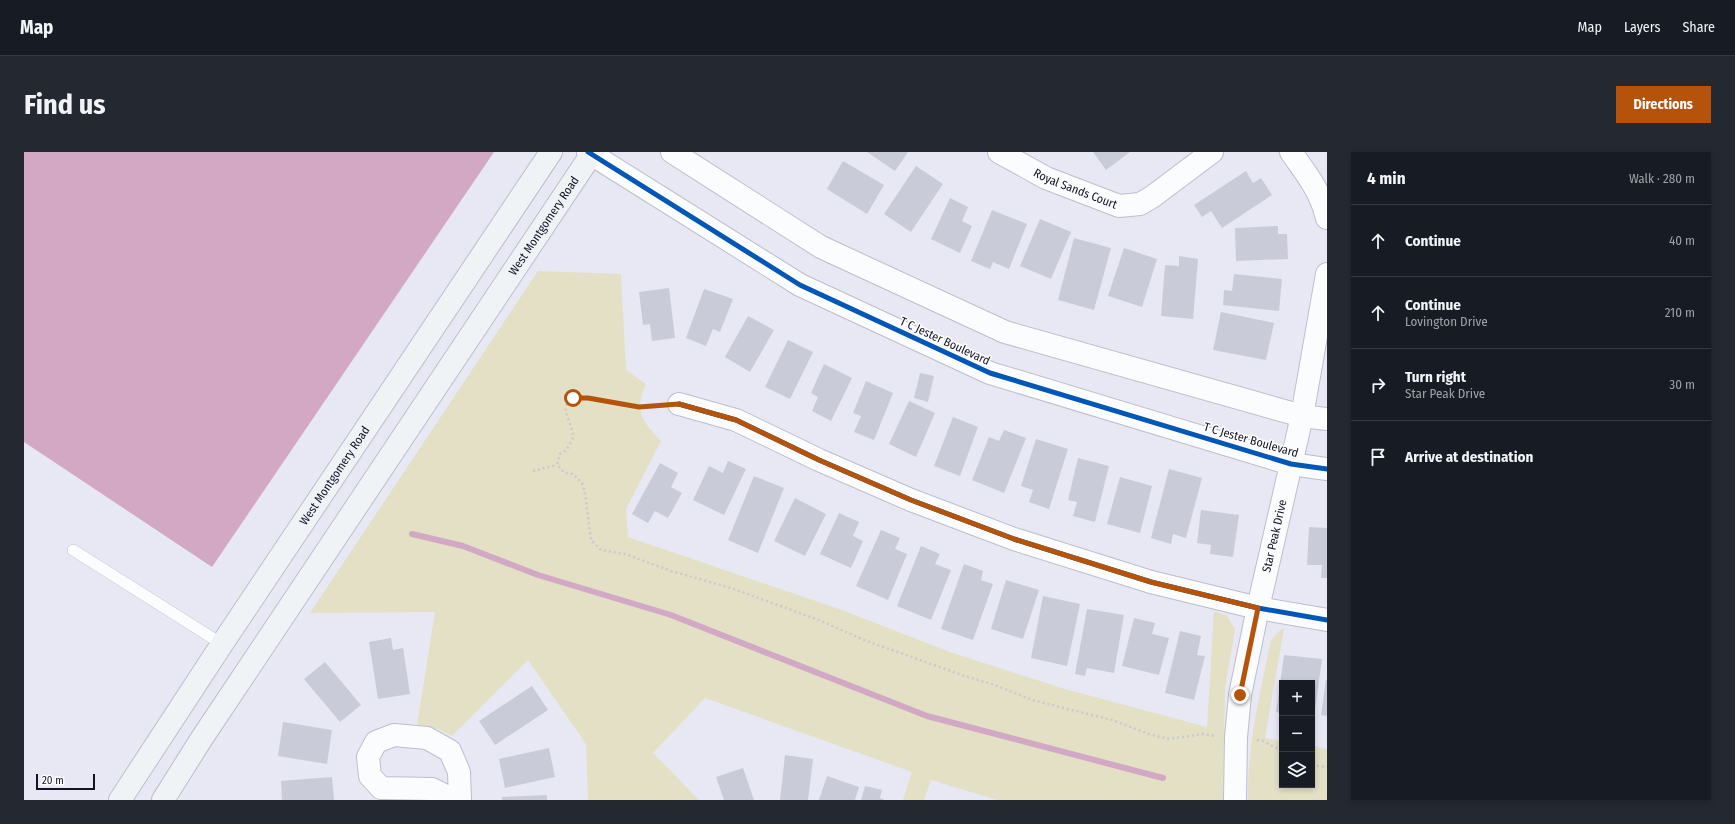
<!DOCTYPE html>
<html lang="en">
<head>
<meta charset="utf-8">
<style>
  :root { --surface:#171b24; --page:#242831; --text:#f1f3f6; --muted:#9ea1a6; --line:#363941; --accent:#b45309 }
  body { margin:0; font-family:"Fira Sans Condensed",sans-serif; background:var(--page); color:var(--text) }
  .controls { position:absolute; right:12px; bottom:12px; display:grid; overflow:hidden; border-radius:0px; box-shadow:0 2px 6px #0003 }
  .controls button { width:36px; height:36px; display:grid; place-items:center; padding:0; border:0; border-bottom:1px solid var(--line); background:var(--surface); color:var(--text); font:20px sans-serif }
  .scale { position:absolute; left:12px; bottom:10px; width:59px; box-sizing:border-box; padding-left:4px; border:2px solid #131325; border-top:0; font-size:11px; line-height:14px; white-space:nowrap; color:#131325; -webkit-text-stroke:3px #fff; paint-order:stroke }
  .stop { position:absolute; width:12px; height:12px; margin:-9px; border:3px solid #b45309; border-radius:50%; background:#fff }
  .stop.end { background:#b45309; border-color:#fff; box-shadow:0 1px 4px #0008 }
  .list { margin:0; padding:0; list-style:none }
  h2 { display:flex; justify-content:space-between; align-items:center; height:52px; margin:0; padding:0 16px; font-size:17px }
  h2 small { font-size:13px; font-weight:400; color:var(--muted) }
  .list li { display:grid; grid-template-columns:26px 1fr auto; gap:12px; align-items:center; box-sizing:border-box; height:72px; padding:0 16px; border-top:1px solid var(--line) }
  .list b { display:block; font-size:15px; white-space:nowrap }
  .list p { margin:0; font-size:13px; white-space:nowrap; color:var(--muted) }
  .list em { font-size:13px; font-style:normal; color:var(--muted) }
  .icon { flex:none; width:22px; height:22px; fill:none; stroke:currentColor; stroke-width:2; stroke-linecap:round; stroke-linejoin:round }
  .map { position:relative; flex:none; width:1303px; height:648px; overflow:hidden; border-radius:0px }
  header { display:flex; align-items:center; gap:24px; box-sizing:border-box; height:56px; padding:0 20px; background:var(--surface); border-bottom:1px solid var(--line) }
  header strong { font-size:19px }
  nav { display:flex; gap:22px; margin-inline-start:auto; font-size:14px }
  .intro { display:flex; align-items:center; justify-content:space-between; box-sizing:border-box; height:96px; padding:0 24px }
  h1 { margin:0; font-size:28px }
  .button { padding:10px 18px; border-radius:0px; background:var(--accent); color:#fff; font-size:14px; font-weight:700 }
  main { display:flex; gap:24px; padding:0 24px }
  aside { flex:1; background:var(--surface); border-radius:0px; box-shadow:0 2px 6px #0003 }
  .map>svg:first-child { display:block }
</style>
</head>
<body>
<header>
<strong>Map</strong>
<nav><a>Map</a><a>Layers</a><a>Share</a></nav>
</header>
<div class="intro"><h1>Find us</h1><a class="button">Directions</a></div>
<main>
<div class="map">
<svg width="1303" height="648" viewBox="0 0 1303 648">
  <rect width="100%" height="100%" fill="#e7e8f3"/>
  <!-- green -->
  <path fill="#e3e0c6" d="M514,119L597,122L602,218L622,232C610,259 617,268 637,289L602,357L604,385L818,458L926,500L1041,537L1183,575L1190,459L1203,464L1211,477L1201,537L1199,648H973L907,628L900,648H879L888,620L681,546L629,601L675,648H564L562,592L504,508L428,584L415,577L393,573L411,460L286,461Z
    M1260,476L1241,586L1258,589V633H1288V594L1303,597V648H1224C1223,594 1236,541 1247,488L1254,480Z"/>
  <!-- water -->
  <path fill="#d2a8c5" d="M0,0H470L188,415L0,290Z"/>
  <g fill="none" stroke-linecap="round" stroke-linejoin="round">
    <!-- stream -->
    <path stroke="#d2a8c5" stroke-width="6" d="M388,382L439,394L514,423L647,463L903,564L1139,626"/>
  </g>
  <!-- building -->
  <path fill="#cacbd9" d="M843,0H884L871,19Z
    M1069,0H1106L1082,18Z
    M819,9L860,33L843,62L803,37Z
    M892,14L919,32L887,80L860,62Z
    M1222,19L1229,31L1237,26L1248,43L1198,76L1187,59L1178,65L1170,53Z
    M926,46L944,55L938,69L948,74L936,101L907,87Z
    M968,58L1003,72L985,117L969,110L966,117L947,109Z
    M1016,67L1047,80L1027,127L996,114Z
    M1254,74V82H1263L1264,107L1212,109L1211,76Z
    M1050,86L1087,96L1070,158L1034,148Z
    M1100,96L1133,107L1118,155L1084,144Z
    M1155,104L1174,107L1169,167L1137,164L1141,113L1155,114Z
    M1210,122L1258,127L1255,159L1199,153L1200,138L1208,139Z
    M645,136L651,186L628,189L626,172L619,173L615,140Z
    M680,137L709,147L696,180L689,177L682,194L662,186Z
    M1197,160L1250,171L1242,208L1189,198Z
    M724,164L750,178L726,220L701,205Z
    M764,188L789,200L766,247L741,235Z
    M800,212L828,226L807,269L788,259L794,245L787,241Z
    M896,221L910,224L904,250L890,246Z
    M842,229L869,241L850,288L830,280L837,264L829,261Z
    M885,249L911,261L892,305L865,292Z
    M929,265L954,275L936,324L910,314Z
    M980,278L1002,286L980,341L948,328L965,285L975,289Z
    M1012,287L1044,297L1025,357L1005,350L1009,338L997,334Z
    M1054,306L1085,314L1071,370L1049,364L1053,350L1044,348Z
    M704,309L722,317L700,363L669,348L685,314L699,321Z
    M636,311L654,321L647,335L658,341L644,366L631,359L624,371L608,362Z
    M1145,317L1178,326L1162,386L1149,382L1147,392L1127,386Z
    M730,324L760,336L734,401L704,388Z
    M1096,325L1128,334L1116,381L1083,372Z
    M771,346L802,362L781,404L750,389Z
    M1177,358L1215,363L1209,405L1186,402L1187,393L1173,391Z
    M815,361L835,370L829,384L839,389L827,416L796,402Z
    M1285,375L1303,376V426H1297L1298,413H1283Z
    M857,378L876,386L871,397L883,402L864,448L832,434Z
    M897,394L916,402L911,412L927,418L907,468L873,454Z
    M940,412L959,419L957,428L969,432L949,488L917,477Z
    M982,428L1015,438L999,487L967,477Z
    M1019,444L1056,452L1043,514L1007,506Z
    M1063,457L1100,463L1090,521L1063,516L1061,524L1051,522Z
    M1110,466L1131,471L1128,482L1145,486L1135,523L1098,514Z
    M1156,479L1177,484L1173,503L1181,504L1170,548L1141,541Z
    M367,486L369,498L379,496L386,542L354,547L345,490Z
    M1260,503L1298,507L1289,572L1288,531H1258V561L1252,560Z
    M301,510L337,553L316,570L280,527Z
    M1302,528H1303V564L1297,563Z
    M508,534L524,558L471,593L455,569Z
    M259,570L308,578L303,612L254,604Z
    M525,596L531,625L481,636L475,607Z
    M761,603L789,607L784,648H756Z
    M719,616L730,648H700L692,625Z
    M803,624L835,635L831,648H795Z
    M308,625L310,648H258L257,629Z
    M841,634L858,638L856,646L861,648H837Z
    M523,643V648H478V645Z"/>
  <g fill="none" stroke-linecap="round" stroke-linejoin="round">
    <defs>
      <path id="service" d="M49,398L198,492"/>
      <g id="minor">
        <path id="s1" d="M975,0L1022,26L1095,54L1116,52L1128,45L1188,0"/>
        <path d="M1267,0C1283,23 1296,38 1303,66"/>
        <path d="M655,252L712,268L795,308L887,348L990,387L1127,430L1234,456L1303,468"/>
        <path d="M430,648L408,637L357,636L346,624L344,605L352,590L370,583L403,586L426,599L435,620L436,648"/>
        <path id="s2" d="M1211,648L1212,585L1216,543L1234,456L1278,264L1303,122"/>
      </g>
      <path id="tertiary" d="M564,0L776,133L966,221L1267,312L1303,317
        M648,0L797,95L981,180L1278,264L1303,267"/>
      <g id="secondary">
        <path id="s3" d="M96,648L198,492L527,0"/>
        <path id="s4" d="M139,648L178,586L569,0"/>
      </g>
    </defs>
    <!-- service casing -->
    <use href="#service" stroke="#bdbecc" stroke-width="12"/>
    <!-- minor casing -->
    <use href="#minor" stroke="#bdbecc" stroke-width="24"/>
    <!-- tertiary casing -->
    <use href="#tertiary" stroke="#bdbecc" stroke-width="24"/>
    <!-- secondary casing -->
    <use href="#secondary" stroke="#bdbecc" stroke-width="24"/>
    <!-- path -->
    <path stroke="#c9c9ce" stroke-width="2.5" stroke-dasharray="2 3" stroke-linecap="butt" d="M635,253L615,255L556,245C529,250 549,269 549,284C549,287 547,291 545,293C543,298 541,300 536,302L533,313L541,321L549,322L558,331L561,340L567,388L577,398L601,402L647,419L707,436L795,468L840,488L938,523L971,533L1008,548L1088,568L1125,582L1144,587L1178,582L1192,584
      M509,319L533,313
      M1233,588L1239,589L1258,599
      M1288,613L1303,615"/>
    <!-- service -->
    <use href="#service" stroke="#fbfcfd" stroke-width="11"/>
    <!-- minor -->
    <use href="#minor" stroke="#fbfcfd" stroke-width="22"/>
    <!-- tertiary -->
    <use href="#tertiary" stroke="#fbfcfd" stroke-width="22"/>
    <!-- secondary -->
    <use href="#secondary" stroke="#eff3f6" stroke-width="22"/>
    <defs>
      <path id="cycleway" d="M564,0L776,133L966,221L1267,312L1303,317
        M655,252L712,268L795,308L887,348L990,387L1127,430L1234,456L1303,468"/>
    </defs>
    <!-- cycleway casing -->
    <use href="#cycleway" stroke="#fff" stroke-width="8"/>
    <!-- cycleway -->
    <use href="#cycleway" stroke="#0057b8" stroke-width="5"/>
  </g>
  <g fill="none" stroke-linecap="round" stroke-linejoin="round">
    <!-- route -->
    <path stroke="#b45309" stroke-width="5" d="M549,246H564L615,255L655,252L712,268L795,308L887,348L990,387L1127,430L1234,456L1216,543"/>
  </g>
  <g text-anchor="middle" stroke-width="3" stroke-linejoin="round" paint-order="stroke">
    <!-- street labels -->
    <g font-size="12" fill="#131325" stroke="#fff">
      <text dy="4" stroke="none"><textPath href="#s1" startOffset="85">Royal Sands Court</textPath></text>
      <text dy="4" stroke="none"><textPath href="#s4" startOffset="689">West Montgomery Road</textPath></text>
      <text transform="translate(921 189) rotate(25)" y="4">T C Jester Boulevard</text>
      <text transform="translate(1227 288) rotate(16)" y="4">T C Jester Boulevard</text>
      <text dy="4" stroke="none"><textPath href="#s3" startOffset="389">West Montgomery Road</textPath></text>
      <text dy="4" stroke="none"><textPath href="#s2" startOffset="268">Star Peak Drive</textPath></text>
    </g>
  </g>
</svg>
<div class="controls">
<button>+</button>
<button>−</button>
<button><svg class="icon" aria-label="layers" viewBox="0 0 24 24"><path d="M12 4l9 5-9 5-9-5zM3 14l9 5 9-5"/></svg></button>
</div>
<div class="scale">20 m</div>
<div class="stop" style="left:549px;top:246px"></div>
<div class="stop end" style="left:1216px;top:543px"></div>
</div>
<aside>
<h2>4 min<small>Walk · 280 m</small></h2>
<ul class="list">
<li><svg class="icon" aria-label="ahead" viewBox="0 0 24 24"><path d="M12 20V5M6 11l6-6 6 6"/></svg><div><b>Continue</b></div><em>40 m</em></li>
<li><svg class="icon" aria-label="ahead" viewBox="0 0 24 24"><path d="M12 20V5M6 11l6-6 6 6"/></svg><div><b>Continue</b><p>Lovington Drive</p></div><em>210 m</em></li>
<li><svg class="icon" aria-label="right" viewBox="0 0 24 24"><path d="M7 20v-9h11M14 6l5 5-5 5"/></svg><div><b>Turn right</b><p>Star Peak Drive</p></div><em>30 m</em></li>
<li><svg class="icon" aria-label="arrive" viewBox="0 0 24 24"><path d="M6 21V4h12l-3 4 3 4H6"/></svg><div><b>Arrive at destination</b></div></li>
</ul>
</aside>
</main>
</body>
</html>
